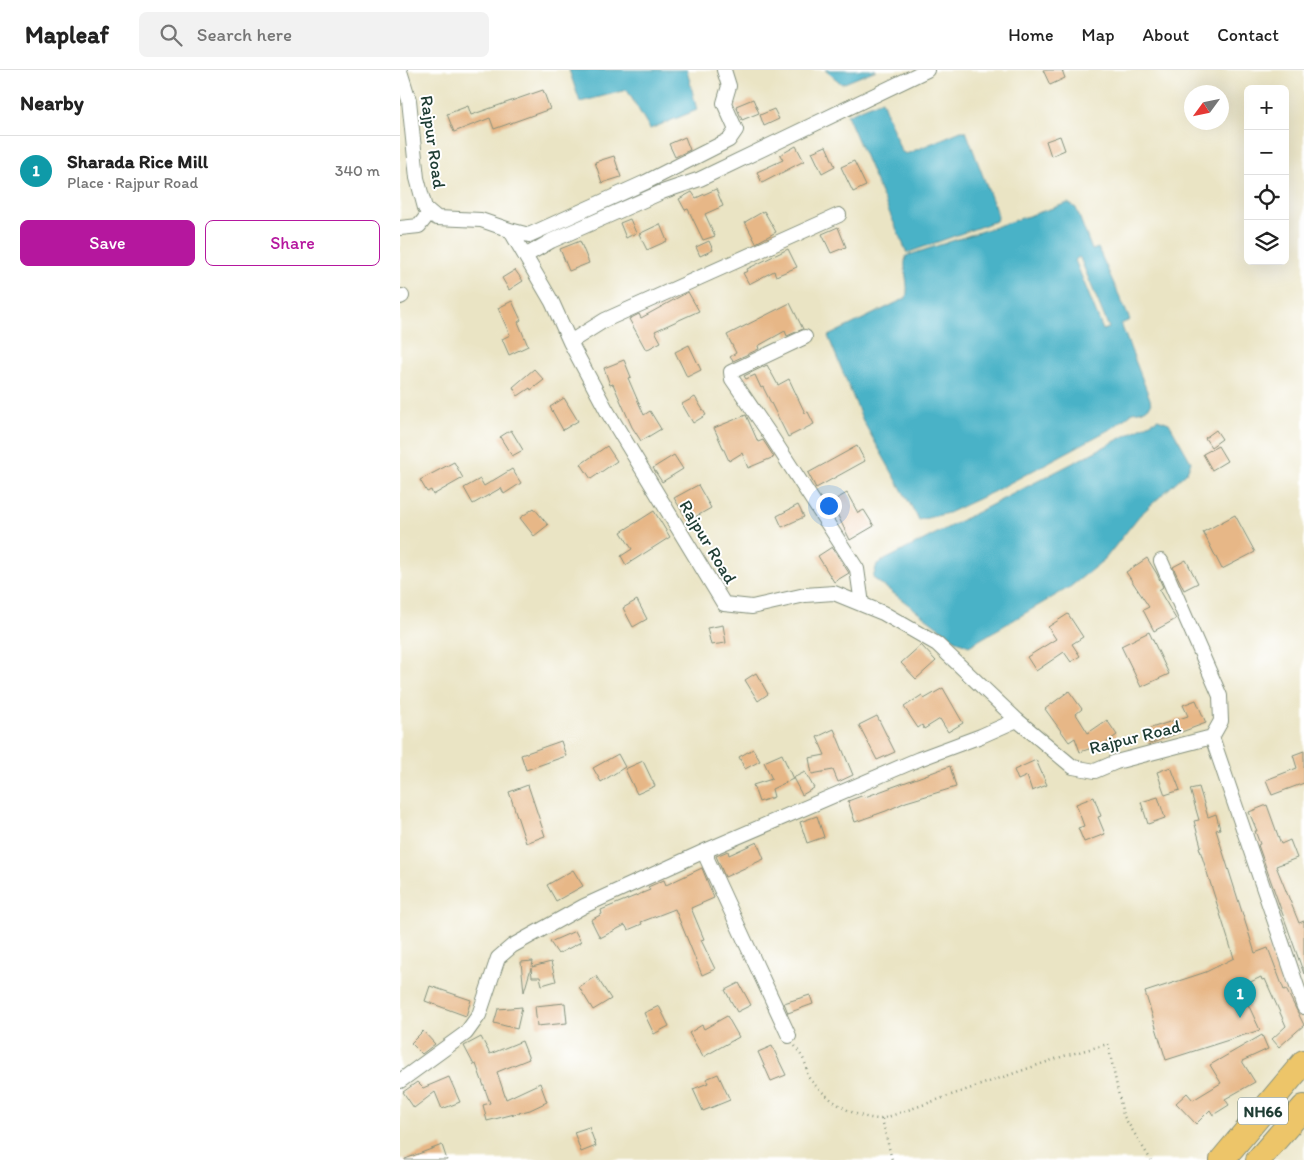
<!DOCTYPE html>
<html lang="en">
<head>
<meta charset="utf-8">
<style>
  :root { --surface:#fff; --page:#f2f2f2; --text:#222; --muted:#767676; --line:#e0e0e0; --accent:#b5179e }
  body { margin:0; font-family:Itim,sans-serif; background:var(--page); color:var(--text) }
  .controls { position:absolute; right:15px; top:15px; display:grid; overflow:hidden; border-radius:8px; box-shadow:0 5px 20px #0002 }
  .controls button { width:45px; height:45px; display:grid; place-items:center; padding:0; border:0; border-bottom:1px solid var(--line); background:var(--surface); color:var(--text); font:25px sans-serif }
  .compass { position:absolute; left:784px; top:15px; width:45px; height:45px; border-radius:50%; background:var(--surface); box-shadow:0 5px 20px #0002; rotate:237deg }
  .you { position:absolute; left:428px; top:435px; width:18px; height:18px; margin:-12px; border:4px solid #fff; border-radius:50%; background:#1a73e8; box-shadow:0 0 0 8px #1a73e833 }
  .badge { display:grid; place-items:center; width:32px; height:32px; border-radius:50%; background:var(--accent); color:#fff; font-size:16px; font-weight:700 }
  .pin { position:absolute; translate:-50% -41px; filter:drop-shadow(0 1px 2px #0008) }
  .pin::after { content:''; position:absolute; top:26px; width:18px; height:15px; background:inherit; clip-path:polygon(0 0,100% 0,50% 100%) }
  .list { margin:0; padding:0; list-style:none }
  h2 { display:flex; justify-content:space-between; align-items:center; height:65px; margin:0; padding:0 20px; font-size:21px }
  h2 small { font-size:16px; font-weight:400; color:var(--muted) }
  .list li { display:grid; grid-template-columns:32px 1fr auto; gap:15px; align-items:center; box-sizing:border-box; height:70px; padding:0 20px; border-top:1px solid var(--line) }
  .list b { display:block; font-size:19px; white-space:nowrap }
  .list p { margin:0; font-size:16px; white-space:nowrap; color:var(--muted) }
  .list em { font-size:16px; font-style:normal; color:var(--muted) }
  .actions { display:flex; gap:10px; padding:15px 20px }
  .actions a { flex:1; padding:11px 0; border:1px solid var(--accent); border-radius:8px; text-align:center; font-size:18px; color:var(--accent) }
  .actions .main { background:var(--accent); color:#fff }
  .icon { flex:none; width:28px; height:28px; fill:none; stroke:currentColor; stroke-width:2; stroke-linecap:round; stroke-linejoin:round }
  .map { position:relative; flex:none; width:904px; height:1090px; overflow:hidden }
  header { display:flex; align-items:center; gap:30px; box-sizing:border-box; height:70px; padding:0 25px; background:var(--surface); border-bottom:1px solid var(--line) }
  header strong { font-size:24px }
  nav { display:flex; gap:28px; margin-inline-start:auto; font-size:18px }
  .search { width:350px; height:45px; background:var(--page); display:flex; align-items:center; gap:12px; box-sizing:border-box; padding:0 18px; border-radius:8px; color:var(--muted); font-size:19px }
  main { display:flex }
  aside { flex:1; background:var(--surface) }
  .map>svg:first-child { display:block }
</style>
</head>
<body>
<header>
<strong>Mapleaf</strong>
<div class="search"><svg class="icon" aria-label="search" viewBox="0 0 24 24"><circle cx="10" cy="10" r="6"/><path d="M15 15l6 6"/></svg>Search here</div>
<nav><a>Home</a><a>Map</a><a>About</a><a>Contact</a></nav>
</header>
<main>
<aside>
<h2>Nearby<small></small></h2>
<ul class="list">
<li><span class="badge" style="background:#0f9aa8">1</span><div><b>Sharada Rice Mill</b><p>Place · Rajpur Road</p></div><em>340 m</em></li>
</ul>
<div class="actions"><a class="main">Save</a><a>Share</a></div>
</aside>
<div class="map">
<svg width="904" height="1090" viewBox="0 0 904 1090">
  <rect width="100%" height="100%" fill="#fff"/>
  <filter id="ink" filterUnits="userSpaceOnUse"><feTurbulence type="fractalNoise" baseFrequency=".02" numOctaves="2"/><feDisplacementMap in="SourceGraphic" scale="10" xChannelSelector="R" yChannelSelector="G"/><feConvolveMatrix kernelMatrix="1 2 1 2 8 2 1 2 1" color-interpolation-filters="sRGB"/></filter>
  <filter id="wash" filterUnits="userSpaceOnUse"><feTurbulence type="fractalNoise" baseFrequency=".0096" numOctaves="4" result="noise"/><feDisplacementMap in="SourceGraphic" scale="20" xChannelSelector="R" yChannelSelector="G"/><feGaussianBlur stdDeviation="1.12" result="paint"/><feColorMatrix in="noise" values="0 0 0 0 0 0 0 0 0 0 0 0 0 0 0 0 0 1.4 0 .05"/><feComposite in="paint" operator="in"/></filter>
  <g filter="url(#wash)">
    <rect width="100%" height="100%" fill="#eae4c4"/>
    <!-- water -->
    <path fill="#49b2c7" stroke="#34787e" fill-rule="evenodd" d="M169,0H287L297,40L250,59L227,20L180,32Z
      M425,0H476L442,14Z
      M482,30L501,81L506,84L561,61H566L598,146L596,151L507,183L447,45Z
      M668,133L676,138L692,180L698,178L730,250L721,254L750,329L751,335L745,340L733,342L714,357L593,422L548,443L519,450L463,351L428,266L506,228C510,213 502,201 506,186ZM679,187L680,188L709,258L703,260L675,190Z
      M758,349L769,353L791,392L787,402L739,446L705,489L670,517L569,576L557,571L473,508L477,494Z"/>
    <g id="blocks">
      <!-- building -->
      <path fill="#e7b787" d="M643,0H662L665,8L650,15Z
        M143,20L150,39L94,59L90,48L54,62L47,44L68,36L71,45Z
        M353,29L359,43L342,50L336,36Z
        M374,39L379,49L364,56L360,45Z
        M660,66L665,80L651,86L646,71Z
        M285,67L290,80L275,87L269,74Z
        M396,76L404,91L362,113L357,102L383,90L380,85Z
        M426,76L435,96L422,103L412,82Z
        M214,86L221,107L202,113L195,92Z
        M454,91L466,116L453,122L441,97Z
        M316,119L323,136L305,144L315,166L303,170L288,139L285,140L279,129L292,122L296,128Z
        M364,141L376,162L356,173L345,152Z
        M230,149L236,163L226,168L220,153Z
        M260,154L267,171L247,180L239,164Z
        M438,157L446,177L431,183L422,164Z
        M180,171L189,193L169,201L160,179Z
        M309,171L313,180L300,186L296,177Z
        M388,179L397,197L376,206L374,201L349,214L343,203L348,201L347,199Z
        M115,200L123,211L109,220L102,208Z
        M288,222L299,241L255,261L261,272L246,280L229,249L239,244L241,248Z
        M112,231L121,250L118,252L128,276L109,285L102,269L110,265L98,238Z
        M390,233L403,259L387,266L385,261L358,276L359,279L333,291L330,287L336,283L327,265Z
        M289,275L301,300L287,307L275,282Z
        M224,290L231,307L228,308L244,345L250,341L261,359L241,371L232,357L213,314L210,315L204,298Z
        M367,295L378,315L389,309L405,343L408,342L414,354L388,367L363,317L361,318L355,305L346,309L344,306Z
        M134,299L144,310L131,320L130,318L118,326L113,317Z
        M295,327L306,345L293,353L282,334Z
        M164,328L178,351L163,360L150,337Z
        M346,345L358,372L363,370L374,387L348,398L342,383L329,391L314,358Z
        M111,360L123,380L112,386L100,367Z
        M816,360L822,369L811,377L805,368Z
        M207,376L217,391L191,409L181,394Z
        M457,376L465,391L416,418L408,403Z
        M818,376L827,391L812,400L803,384Z
        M274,385L283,399L262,412L253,398Z
        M54,392L63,408L33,425L31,420L27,422L20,410Z
        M112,399L121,413L104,424L101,418L73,434L64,418L80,409L84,416Z
        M298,415L311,438L288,451L274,428Z
        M447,423L458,443L464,440L474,456L450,470L431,432Z
        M398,435L404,447L382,457L377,446Z
        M134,438L148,455L134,466L120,448Z
        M254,441L270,467L226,495L221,486L232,479L221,462Z
        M835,445L855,482L822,499L803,462Z
        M432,477L449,503L434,512L418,486Z
        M747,488L757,504L763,517L759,520L776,549L754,561L743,540L749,537L726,502Z
        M786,490L798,513L784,520L773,497Z
        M237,530L247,549L233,557L223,538Z
        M668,544L683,567L672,574L680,586L671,592L664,582L636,601L627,587L656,569L648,557Z
        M323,555L326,573L311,575L307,558Z
        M749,562L769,604L741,617L721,576Z
        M521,575L536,591L516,609L501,593Z
        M356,603L368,624L358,631L345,610Z
        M543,618L563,653L548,662L540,649L524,659L522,655L518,658L504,637L522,625L524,629Z
        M669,621L682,639L676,644L688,663L707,650L717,665L704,674L680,682L675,668L669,672L645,639Z
        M796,630L806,653L749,674L745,660L788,646L783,635Z
        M477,646L495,682L477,690L459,655Z
        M434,659L453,705L438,712L433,700L412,704L409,688L425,685L417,667Z
        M161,671L166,686L126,700L121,685Z
        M353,679L360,691L345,699L339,687Z
        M904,681V713L872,725L866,710L897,698L893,685Z
        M218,684L225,697L201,712L193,698Z
        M382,684L393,709L372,719L374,727L359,732L353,715L372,709L364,692Z
        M636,690L647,715L632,721L627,706L618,710L614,700Z
        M243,691L255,716L237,724L225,699Z
        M550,696L556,717L506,732L486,741L455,752L448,731L464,725L465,727Z
        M771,697L780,720L765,725L757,702Z
        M405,702L414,718L402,725L393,708Z
        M128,715L145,766L126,773L109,722Z
        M799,717L808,747L816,744L820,759L816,760L855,883L868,878L884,920L886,919L904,955L879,977L872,969L886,956L865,909L862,910L861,907L840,917L860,960L766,990L745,922L806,902L834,888L799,777L801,776L794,751L799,750L790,719Z
        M694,727L701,746L698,747L705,764L684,772L678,758L684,756L676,734Z
        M758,727L765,748L748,754L741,732Z
        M867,735L881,774L890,770L897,788L876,796L899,853L904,851V904L858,775L860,774L855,761H857L849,742Z
        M417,746L424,767L407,773L400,752Z
        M357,772L364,789L325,807L316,786L328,781L329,785Z
        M302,798L314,828L291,838L304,869L301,870L315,899L302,905L275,839L241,852L242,854L228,860L225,855L200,868L191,850L202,844L201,840L250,820L248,817L264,810L266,815Z
        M173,800L183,816L156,831L147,815Z
        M175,861L181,872L158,884L150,872Z
        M133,891L132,897L151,892L156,911L142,915L140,907H132L131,898L124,922L121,892Z
        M196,906L211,929L193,940L179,917Z
        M339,913L351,935L337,942L325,920Z
        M30,916L71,930L66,946L25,931Z
        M410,925L413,934L388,943L384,933Z
        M165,933L167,953L137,956L135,936Z
        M259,936L269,956L254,964L244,943Z
        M122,937L117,959L94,953L98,939Z
        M327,946L339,967L303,987L289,963L302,955L304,959Z
        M23,961L35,974L22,984L11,973Z
        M862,965L868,979L842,991L855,1012L825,1029L829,1035L813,1045L810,1040L796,1054L776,1033L787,1023L793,1030L821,1013L810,995Z
        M81,967L90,984L122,971L129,989L97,1002L106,1029L140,1013L147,1032L130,1040L87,1051L83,1035L90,1033L76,994L74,995L64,976Z
        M372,976L386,1005L371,1011L358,982Z
        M318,1004L330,1030L303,1041L293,1019L308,1013L306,1009Z
        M49,1007L60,1032L42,1039L35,1022L14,1038L3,1022L17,1012L23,1018Z
        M189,1057L196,1076L181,1082L174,1062Z
        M42,1075L47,1090H5V1089Z"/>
    </g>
  </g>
  <g filter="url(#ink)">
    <use href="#blocks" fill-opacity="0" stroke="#84907c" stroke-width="1"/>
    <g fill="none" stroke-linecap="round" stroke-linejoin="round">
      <defs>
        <path id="minor" d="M0,1L9,30L17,108L25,138L37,148L81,150L110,160L152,232L170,272L207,341L324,534L352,537L405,525L434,523L483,543L537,574L617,650L673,697L695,701L716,692L812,667L904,937
          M0,158L19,156L30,142
          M106,159L129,165L246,112L329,70L336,60L324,33L329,16L324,0
          M125,186L151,171L262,122L300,109L527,0
          M0,227L2,226
          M405,267L331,302L332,309L371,366L457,499L462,534
          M170,272L205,250L439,145
          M761,491L820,626L821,651L812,667
          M307,780V789L389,966
          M0,1011L66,963L79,945L98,888L112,876L184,836L307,780L519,689L581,666L617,650"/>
        <path id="trunk" d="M822,1090L904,992
          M858,1090L904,1037"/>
      </defs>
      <!-- minor casing -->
      <use href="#minor" stroke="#84907c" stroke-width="16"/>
      <!-- trunk casing -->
      <use href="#trunk" stroke="#84907c" stroke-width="26"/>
      <!-- path -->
      <path stroke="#84907c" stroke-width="2.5" stroke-dasharray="1 4" stroke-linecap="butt" d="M395,976C398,981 403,987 405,993C407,998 406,1003 409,1008C427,1030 454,1049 482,1049L664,986L708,974L723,1045L751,1090
        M482,1049L492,1090"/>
      <!-- minor -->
      <use href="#minor" stroke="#fff" stroke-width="14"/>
      <!-- trunk -->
      <use href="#trunk" stroke="#edc569" stroke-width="24"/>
    </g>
  </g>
  <g text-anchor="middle" stroke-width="4" stroke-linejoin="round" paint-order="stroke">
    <!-- shield labels -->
    <rect fill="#fff" stroke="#627771" stroke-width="1" x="838" y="1027.5" width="50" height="27" rx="4"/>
    <g font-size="16" font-weight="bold" fill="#1f3d34">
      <text x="863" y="1047">NH66</text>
    </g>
    <!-- street labels -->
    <g font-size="18" fill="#1f3d34" stroke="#fff">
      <text transform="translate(33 72) rotate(82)" y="6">Rajpur Road</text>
      <text transform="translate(308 472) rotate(59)" y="6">Rajpur Road</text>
      <text transform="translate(735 667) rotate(-14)" y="6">Rajpur Road</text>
    </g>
  </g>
</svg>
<div class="controls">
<button>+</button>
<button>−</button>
<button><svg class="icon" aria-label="locate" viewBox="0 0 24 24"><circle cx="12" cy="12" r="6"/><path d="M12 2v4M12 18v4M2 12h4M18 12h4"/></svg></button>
<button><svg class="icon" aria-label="layers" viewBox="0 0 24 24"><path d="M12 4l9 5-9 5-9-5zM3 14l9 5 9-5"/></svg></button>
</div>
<svg class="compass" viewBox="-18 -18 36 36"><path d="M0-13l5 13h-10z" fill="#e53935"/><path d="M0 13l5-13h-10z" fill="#767676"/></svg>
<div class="you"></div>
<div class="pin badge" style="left:840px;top:948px;background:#0f9aa8">1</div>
</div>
</main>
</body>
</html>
